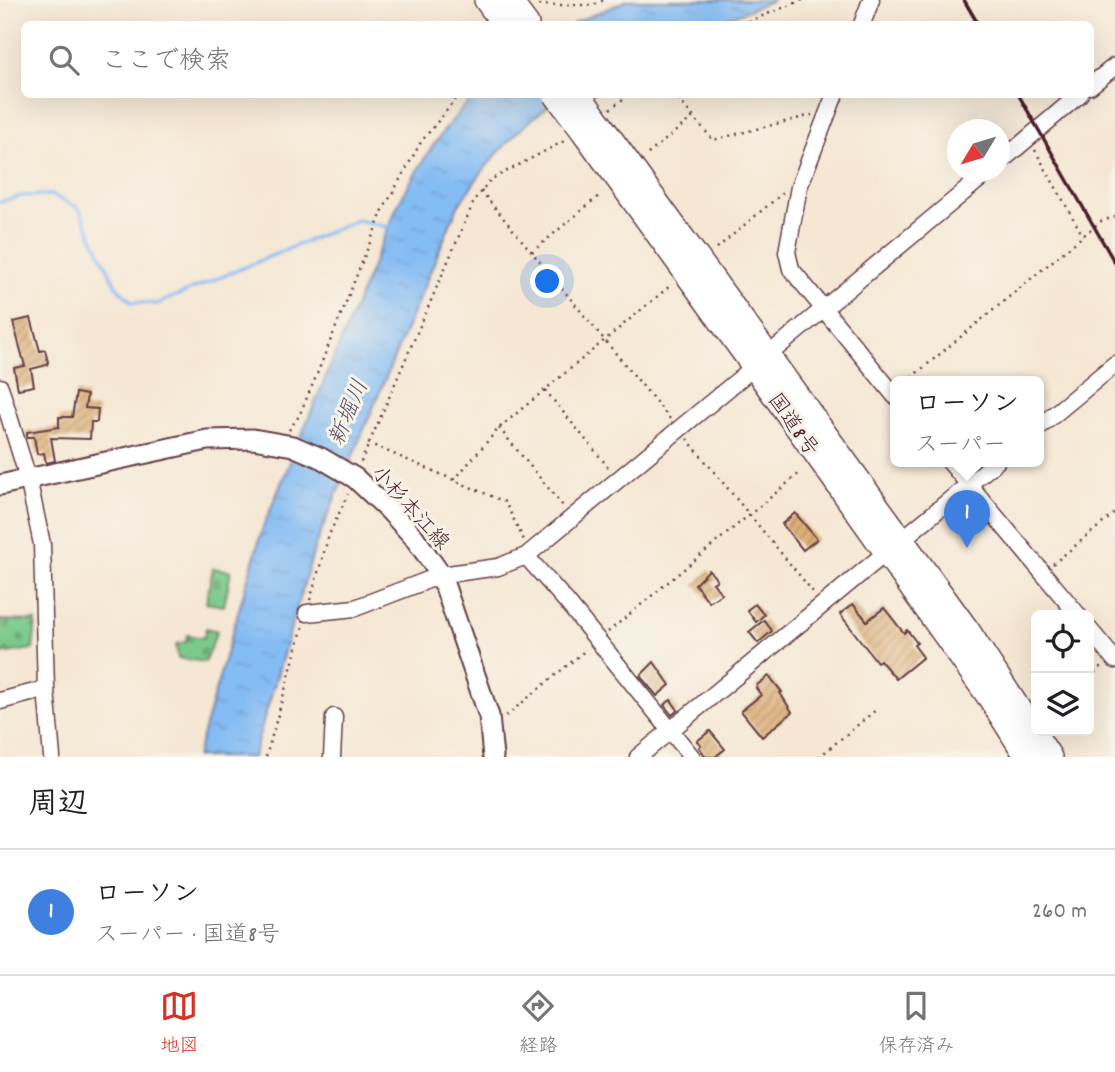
<!DOCTYPE html>
<html lang="ja">
<head>
<meta charset="utf-8">
<style>
  :root { --surface:#fff; --page:#f6f6f6; --text:#202124; --muted:#757577; --line:#e0e0e0; --accent:#d93025 }
  body { margin:0; font-family:Dekko,"Klee One",sans-serif; background:var(--page); color:var(--text) }
  .controls { position:absolute; right:21px; bottom:21px; display:grid; overflow:hidden; border-radius:10px; box-shadow:0 7px 28px #0002 }
  .controls button { width:63px; height:63px; display:grid; place-items:center; padding:0; border:0; border-bottom:2px solid var(--line); background:var(--surface); color:var(--text); font:35px sans-serif }
  .compass { position:absolute; left:947px; top:119px; width:63px; height:63px; border-radius:50%; background:var(--surface); box-shadow:0 7px 28px #0002; rotate:232deg }
  .you { position:absolute; left:548px; top:282px; width:24px; height:24px; margin:-18px; border:5px solid #fff; border-radius:50%; background:#1a73e8; box-shadow:0 0 0 10px #1a73e833 }
  .badge { display:grid; place-items:center; width:46px; height:46px; border-radius:50%; background:var(--accent); color:#fff; font-size:23px; font-weight:700 }
  .pin { position:absolute; translate:-50% -58px; filter:drop-shadow(0 2px 4px #0008) }
  .pin::after { content:''; position:absolute; top:37px; width:24px; height:21px; background:inherit; clip-path:polygon(0 0,100% 0,50% 100%) }
  .popup { position:absolute; left:890px; top:376px; width:154px; height:91px; box-sizing:border-box; display:grid; place-content:center; border-radius:10px; background:var(--surface); filter:drop-shadow(0 2px 5px #0005); font-size:23px; white-space:nowrap; color:var(--muted) }
  .popup b { font-size:26px; color:var(--text) }
  .popup::after { content:''; position:absolute; left:50%; top:100%; margin-left:-14px; border:14px solid transparent; border-top-color:var(--surface) }
  .list { margin:0; padding:0; list-style:none }
  h2 { display:flex; justify-content:space-between; align-items:center; height:91px; margin:0; padding:0 28px; font-size:30px }
  h2 small { font-size:23px; font-weight:400; color:var(--muted) }
  .list li { display:grid; grid-template-columns:46px 1fr auto; gap:21px; align-items:center; box-sizing:border-box; height:126px; padding:0 28px; border-top:2px solid var(--line) }
  .list b { display:block; font-size:26px; white-space:nowrap }
  .list p { margin:0; font-size:23px; white-space:nowrap; color:var(--muted) }
  .list em { font-size:23px; font-style:normal; color:var(--muted) }
  .icon { flex:none; width:38px; height:38px; fill:none; stroke:currentColor; stroke-width:2; stroke-linecap:round; stroke-linejoin:round }
  .map { position:relative; flex:none; width:1115px; height:757px; overflow:hidden }
  .search { position:absolute; background:var(--surface); box-shadow:0 7px 28px #0002; left:21px; right:21px; top:21px; height:77px; display:flex; align-items:center; gap:18px; box-sizing:border-box; padding:0 24px; border-radius:10px; color:var(--muted); font-size:26px }
  .sheet { height:217px; background:var(--surface) }
  nav { display:flex; justify-content:space-around; align-items:center; box-sizing:border-box; height:98px; border-top:2px solid var(--line); background:var(--surface); font-size:19px; color:var(--muted) }
  nav a { display:grid; justify-items:center; gap:4px }
  nav .on { color:var(--accent) }
  .map>svg:first-child { display:block }
</style>
</head>
<body>
<div class="map">
<svg width="1115" height="757" viewBox="0 0 1115 757">
  <defs>
    <pattern id="cemetery-stones" width="16" height="16" patternUnits="userSpaceOnUse" patternTransform="scale(1.75)"><rect width="16" height="16" fill="#7cca8b"/><path d="M2 7V4a2 2 0 0 1 4 0v3zM10 15v-3a2 2 0 0 1 4 0v3z" fill="#6dad78"/></pattern>
    <pattern id="water-ripples" width="26" height="14" patternUnits="userSpaceOnUse" patternTransform="scale(1.75)"><rect width="26" height="14" fill="#84bcf4"/><path d="M2 4q2-2 4 0t4 0M15 11q2-2 4 0t4 0" fill="none" stroke="#74a1d1"/></pattern>
    <pattern id="building-hatch" width="6" height="6" patternUnits="userSpaceOnUse" patternTransform="scale(1.75)"><rect width="6" height="6" fill="#deb07a"/><path d="M-1 1l2-2M0 6l6-6M5 7l2-2" fill="none" stroke="#b68f64"/></pattern>
  </defs>
  <rect width="100%" height="100%" fill="#f7f3e8"/>
  <filter id="ink" filterUnits="userSpaceOnUse"><feTurbulence type="fractalNoise" baseFrequency=".0143" numOctaves="2"/><feDisplacementMap in="SourceGraphic" scale="14" xChannelSelector="R" yChannelSelector="G"/><feConvolveMatrix kernelMatrix="1 2 1 2 8 2 1 2 1" color-interpolation-filters="sRGB"/></filter>
  <filter id="wash" filterUnits="userSpaceOnUse"><feTurbulence type="fractalNoise" baseFrequency=".00686" numOctaves="4" result="noise"/><feDisplacementMap in="SourceGraphic" scale="28" xChannelSelector="R" yChannelSelector="G"/><feGaussianBlur stdDeviation="1.57" result="paint"/><feColorMatrix in="noise" values="0 0 0 0 0 0 0 0 0 0 0 0 0 0 0 0 0 1.4 0 .05"/><feComposite in="paint" operator="in"/></filter>
  <g filter="url(#wash)">
    <rect width="100%" height="100%" fill="#f6e7d4"/>
    <!-- cemetery -->
    <path fill="url(#cemetery-stones)" stroke="#63745b" stroke-width="2" d="M213,568L231,571L224,606L206,603Z
      M0,620L36,621L33,649L0,654Z
      M206,628L217,631L205,662L178,658L176,644L186,642L187,635L204,638Z"/>
    <!-- water -->
    <path fill="url(#water-ripples)" stroke="#676e90" stroke-width="2" d="M628,0H774L713,24H572Z
      M476,95H564C519,125 486,162 457,208L315,546L253,757H196L263,527L399,202C421,163 443,126 476,95Z"/>
    <g fill="none" stroke-linecap="round" stroke-linejoin="round">
      <!-- stream -->
      <path stroke="#84bcf4" stroke-width="3.5" d="M0,202L22,196L51,195L79,208L116,286L132,302L157,304L357,220L392,228"/>
    </g>
    <g id="blocks">
      <!-- building -->
      <path fill="url(#building-hatch)" d="M31,318L40,351L45,350L48,362L47,365L31,369L34,386L18,389L14,368L25,366L13,322Z
        M76,393L87,395L85,408L98,409L97,422H91L90,439L51,438L55,461L46,463L44,453L37,454L34,437H27V432L59,427V417H72Z
        M795,513L817,539L803,550L782,524Z
        M709,570L717,580L713,583L722,594L709,602L695,584Z
        M755,604L764,615L756,622L747,610Z
        M853,604L867,621L884,608L904,633L907,630L917,643L914,645L923,657L896,679L880,660L877,662L840,614Z
        M764,620L772,631L758,643L749,632Z
        M654,662L670,685L657,696L640,676Z
        M769,676L782,692L780,693L792,712L762,737L741,711L761,695L756,688L757,685Z
        M671,700L678,710L672,715L664,705Z
        M710,731L725,749L715,757H706L699,747L701,745L697,741Z"/>
    </g>
  </g>
  <g filter="url(#ink)">
    <use href="#blocks" fill-opacity="0" stroke="#643d44" stroke-width="2"/>
    <g fill="none" stroke-linecap="round" stroke-linejoin="round">
      <defs>
        <path id="minor" d="M862,24L871,0
          M1090,86L1115,66
          M835,94L799,187L787,252L791,269L895,396
          M1000,162L1080,94
          M767,356L988,172
          M0,387L28,478L42,544L46,689L52,757
          M1039,427L1115,364
          M950,462L1078,615
          M526,556L566,601L692,757
          M307,613L355,608L441,575L498,567L526,556L754,367
          M1089,629L1115,660
          M0,701L46,689
          M332,757L334,717
          M638,757L996,462"/>
        <path id="major" d="M0,485L207,440L253,439L293,446L321,458L355,478L386,507L414,537L441,575L489,716L493,757"/>
        <path id="highway" d="M486,0L503,24
          M509,0L527,24
          M601,125L969,632L1050,757
          M585,134L754,367L991,700L1027,757"/>
      </defs>
      <!-- minor casing -->
      <use href="#minor" stroke="#643d44" stroke-width="19"/>
      <!-- major casing -->
      <use href="#major" stroke="#643d44" stroke-width="23"/>
      <!-- highway casing -->
      <use href="#highway" stroke="#643d44" stroke-width="26"/>
      <!-- path -->
      <path stroke="#643d44" stroke-width="2.5" stroke-dasharray="2 5" stroke-linecap="butt" d="M539,5H593L604,0
        M742,24L803,0
        M674,94L713,140L812,115
        M610,109L630,94
        M1035,150L1083,236
        M648,154L693,117
        M481,191L671,420
        M717,248L784,192
        M532,252L601,194
        M906,382L1101,221L1115,217
        M545,390L609,468
        M499,428L563,506
        M289,430L299,416L315,379L383,210L421,142L460,94
        M687,439L814,593
        M368,443L505,502L524,540
        M361,462L475,199L490,180L568,139
        M454,480L499,428L671,285
        M1053,564L1115,513
        M310,600L329,535L348,494
        M608,632L801,472
        M1089,677L1102,666
        M506,716L587,649
        M266,757L303,626
        M819,757L877,709"/>
      <!-- minor -->
      <use href="#minor" stroke="#fff" stroke-width="16"/>
      <!-- major -->
      <use href="#major" stroke="#fff" stroke-width="19"/>
      <!-- highway -->
      <use href="#highway" stroke="#fff" stroke-width="23"/>
      <!-- rail -->
      <path stroke="#4a1f2b" stroke-width="3.5" d="M964,0L978,24
        M1018,94L1115,263"/>
      <defs>
        <path id="highway-bridge" d="M555,94L585,134
          M579,94L601,125"/>
      </defs>
      <!-- highway-bridge casing -->
      <use href="#highway-bridge" stroke="#643d44" stroke-width="26" stroke-linecap="butt"/>
      <!-- highway-bridge -->
      <use href="#highway-bridge" stroke="#fff" stroke-width="23"/>
    </g>
  </g>
  <g text-anchor="middle" stroke-width="6" stroke-linejoin="round" paint-order="stroke">
    <!-- street labels -->
    <g font-size="21" fill="#4a1f2b" stroke="#f7f3e8">
      <text transform="translate(794 424) rotate(55)" y="7">国道8号</text>
      <text transform="translate(411 507) rotate(48)" y="7">小杉本江線</text>
    </g>
    <!-- water labels -->
    <g font-size="23" font-style="italic" fill="#5b4e67" stroke="#f7f3e8">
      <text transform="translate(347 412) rotate(-67)" y="8">新堀川</text>
    </g>
  </g>
</svg>
<div class="controls">
<button><svg class="icon" aria-label="locate" viewBox="0 0 24 24"><circle cx="12" cy="12" r="6"/><path d="M12 2v4M12 18v4M2 12h4M18 12h4"/></svg></button>
<button><svg class="icon" aria-label="layers" viewBox="0 0 24 24"><path d="M12 4l9 5-9 5-9-5zM3 14l9 5 9-5"/></svg></button>
</div>
<svg class="compass" viewBox="-18 -18 36 36"><path d="M0-13l5 13h-10z" fill="#e53935"/><path d="M0 13l5-13h-10z" fill="#757577"/></svg>
<div class="you"></div>
<div class="pin badge" style="left:967px;top:548px;background:#3f7fe0">1</div>
<div class="popup"><b>ローソン</b>スーパー</div>
<div class="search"><svg class="icon" aria-label="search" viewBox="0 0 24 24"><circle cx="10" cy="10" r="6"/><path d="M15 15l6 6"/></svg>ここで検索</div>
</div>
<section class="sheet">
<h2>周辺<small></small></h2>
<ul class="list">
<li><span class="badge" style="background:#3f7fe0">1</span><div><b>ローソン</b><p>スーパー · 国道8号</p></div><em>260 m</em></li>
</ul>
</section>
<nav>
<a class="on"><svg class="icon" aria-label="map" viewBox="0 0 24 24"><path d="M3 6l6-2 6 2 6-2v14l-6 2-6-2-6 2zM9 4v14M15 6v14"/></svg>地図</a>
<a><svg class="icon" aria-label="directions" viewBox="0 0 24 24"><path d="M12 3l9 9-9 9-9-9zM9 14v-3h6M13 9l2 2-2 2"/></svg>経路</a>
<a><svg class="icon" aria-label="saved" viewBox="0 0 24 24"><path d="M7 4h10v16l-5-4-5 4z"/></svg>保存済み</a>
</nav>
</body>
</html>
